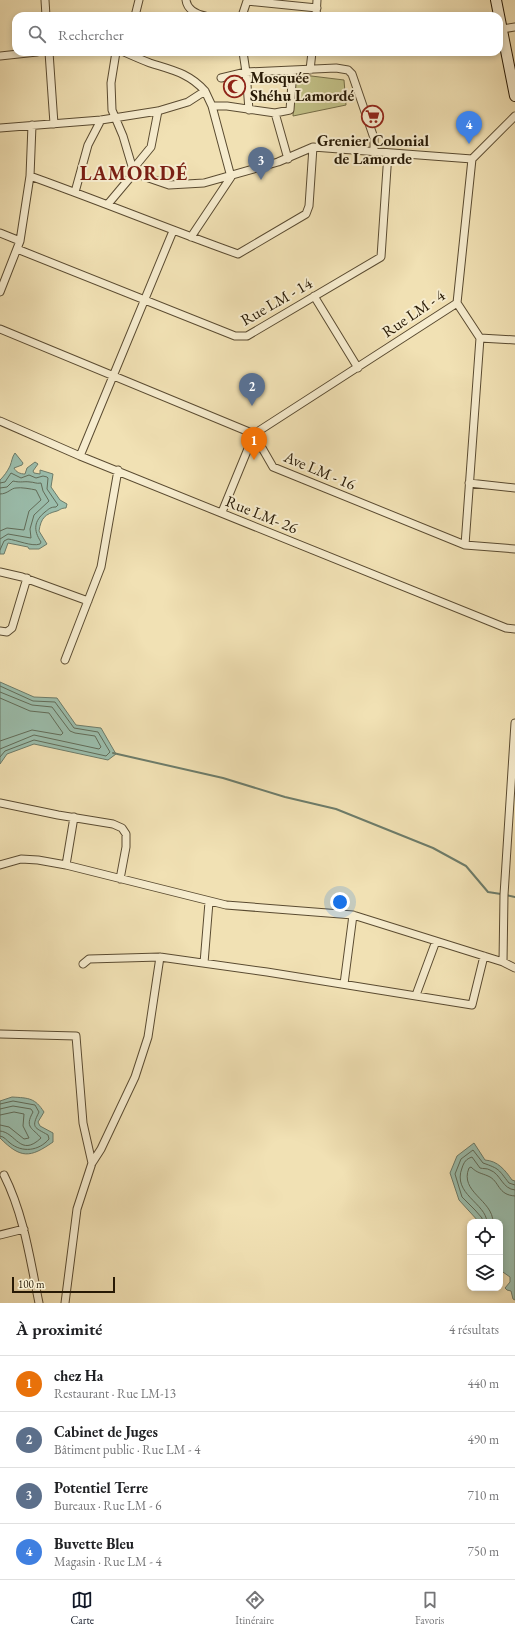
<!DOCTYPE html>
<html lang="fr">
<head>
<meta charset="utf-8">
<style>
  :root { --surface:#fff; --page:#f6f6f6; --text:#202124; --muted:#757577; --line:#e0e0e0; --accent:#111827 }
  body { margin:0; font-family:"EB Garamond",serif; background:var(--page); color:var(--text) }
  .controls { position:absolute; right:12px; bottom:12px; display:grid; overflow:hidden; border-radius:8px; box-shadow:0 2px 6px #0003 }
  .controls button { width:36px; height:36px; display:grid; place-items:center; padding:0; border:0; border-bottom:1px solid var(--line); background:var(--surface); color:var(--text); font:20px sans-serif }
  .scale { position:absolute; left:12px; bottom:10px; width:103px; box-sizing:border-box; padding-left:4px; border:2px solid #271905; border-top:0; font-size:11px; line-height:14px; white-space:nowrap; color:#271905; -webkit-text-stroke:3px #f6ecce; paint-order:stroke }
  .you { position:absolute; left:340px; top:902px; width:14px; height:14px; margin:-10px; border:3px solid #fff; border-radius:50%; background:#1a73e8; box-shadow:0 0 0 6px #1a73e833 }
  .badge { display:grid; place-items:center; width:26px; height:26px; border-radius:50%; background:var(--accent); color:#fff; font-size:13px; font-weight:700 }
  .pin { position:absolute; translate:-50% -33px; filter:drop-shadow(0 1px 2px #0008) }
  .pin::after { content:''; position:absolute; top:21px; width:14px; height:12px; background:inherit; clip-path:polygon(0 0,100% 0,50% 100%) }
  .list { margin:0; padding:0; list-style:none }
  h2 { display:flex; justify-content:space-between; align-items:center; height:52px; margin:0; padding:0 16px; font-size:17px }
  h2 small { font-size:13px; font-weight:400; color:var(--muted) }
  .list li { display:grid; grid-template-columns:26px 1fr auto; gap:12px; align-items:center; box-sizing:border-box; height:56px; padding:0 16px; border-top:1px solid var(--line) }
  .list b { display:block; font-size:15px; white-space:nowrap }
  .list p { margin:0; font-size:13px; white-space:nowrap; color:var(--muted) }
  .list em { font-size:13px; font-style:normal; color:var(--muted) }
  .icon { flex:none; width:22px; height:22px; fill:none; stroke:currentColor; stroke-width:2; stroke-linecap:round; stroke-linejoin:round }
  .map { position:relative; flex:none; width:515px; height:1303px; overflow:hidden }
  .search { position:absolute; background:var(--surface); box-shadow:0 2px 6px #0003; left:12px; right:12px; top:12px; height:44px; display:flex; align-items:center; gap:10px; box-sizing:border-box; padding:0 14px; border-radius:12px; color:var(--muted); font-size:15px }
  .sheet { height:276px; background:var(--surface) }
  nav { display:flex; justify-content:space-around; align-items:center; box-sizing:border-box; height:56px; border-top:1px solid var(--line); background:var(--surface); font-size:11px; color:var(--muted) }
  nav a { display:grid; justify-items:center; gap:2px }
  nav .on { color:var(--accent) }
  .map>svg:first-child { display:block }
</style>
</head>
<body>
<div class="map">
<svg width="515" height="1303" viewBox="0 0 515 1303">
  <rect width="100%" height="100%" fill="#f1e1b4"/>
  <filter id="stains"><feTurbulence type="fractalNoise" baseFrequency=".005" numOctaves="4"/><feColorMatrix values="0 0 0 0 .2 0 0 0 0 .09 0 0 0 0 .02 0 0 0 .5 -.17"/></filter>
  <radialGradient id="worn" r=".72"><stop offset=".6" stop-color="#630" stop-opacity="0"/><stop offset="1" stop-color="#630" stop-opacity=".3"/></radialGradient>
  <!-- green -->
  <path fill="#c2c187" stroke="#746d46" d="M295,74L344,80L346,105L293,116Z"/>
  <!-- water -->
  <path fill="#9bbead" stroke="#6d7c6a" d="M15,453L23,463L22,465L14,468C16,472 20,474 25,474L27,468L35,462L38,464L33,471L34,473L40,474V470L53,474L51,487L60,500L67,504L66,508C61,508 60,510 57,511C45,514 41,518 39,531L47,544L39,549H29L28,547L8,543L4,554H0V480C4,476 7,472 10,466C12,461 12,457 15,453Z
    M0,682L34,697L57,698L76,725L101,728L116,754L108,760L34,744L7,754L0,764Z
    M12,1097C29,1098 35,1098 44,1112L38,1122L40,1126L53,1133V1142C30,1158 21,1159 0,1138V1101Z
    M474,1143L485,1160C498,1161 505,1170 512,1180L515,1181V1300L513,1299L511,1291L507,1290L505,1288L510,1282V1277L500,1270V1222H479L459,1200L450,1173L457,1156Z"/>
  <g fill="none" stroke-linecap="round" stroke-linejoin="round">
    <!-- shore -->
    <path stroke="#616c59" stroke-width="1" d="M0,483L5,482L11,473L21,478L29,475L36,478L43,476L47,477L48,478L47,489L58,505L56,507C50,507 49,509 45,512C34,521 33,530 41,542L40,544C32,547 17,540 8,539L4,541L0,550
      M0,488L7,487L13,481C21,483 24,481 30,482C34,482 36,484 41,483L43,491L49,501L34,515L30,529L31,538L8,534L0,539
      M0,494C8,494 11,488 16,488C21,487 31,489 36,490L41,500L29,511L24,530L7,528L0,531
      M0,686L33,701L55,702L74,728L98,732L110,752L106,756L34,740L5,751L0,757
      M0,692L32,705L52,707L70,731L75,733L95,736L101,747L99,749L34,735L0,749
      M0,698L30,711L49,713L63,733L61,735L32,730L0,741
      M0,1104L13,1101L35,1105L39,1112C31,1128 34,1127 48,1135L49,1139C39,1151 22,1153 10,1143C6,1140 5,1137 0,1136
      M0,1109L13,1106L31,1109L33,1112C24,1128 33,1128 41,1138C20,1158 16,1132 0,1131
      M0,1115L14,1112L24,1114L23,1126L29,1138L24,1139L9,1127L0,1125
      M482,1222V1218L475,1210L462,1197L455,1174L461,1159L473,1150L483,1163C500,1169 498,1169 509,1183L515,1185
      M487,1222C486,1203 452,1194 462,1168C464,1162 466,1159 472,1157L480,1168C483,1169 487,1168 490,1170C501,1174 502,1189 515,1190
      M493,1222C493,1200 459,1192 469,1168L471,1167C477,1173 481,1173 488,1176C500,1181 497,1195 515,1196"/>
    <!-- stream -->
    <path stroke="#6d7c6a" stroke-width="2" d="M113,753L223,778L285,797L336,809L433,848L466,866L488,892L501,894
      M506,895L515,897"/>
    <defs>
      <path id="street" d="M45,0L46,16
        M186,0C187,9 196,14 205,16
        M135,16L139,0
        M242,16L247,1L317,8
        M316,16L317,0
        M502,29L515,27
        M49,52L54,124
        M116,52L111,83L112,110L123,136L134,173
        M243,52L246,72L249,110
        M0,56L37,52
        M310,70L312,52
        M221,78L246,72L336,68L348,70L352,74L374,138V152
        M212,106H227L275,113L290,110L293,70
        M275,113L288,159
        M0,128L101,120L158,111L188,102L205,91C189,73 172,70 150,63C142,60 133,56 124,52
        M133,169L151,147L158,111
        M134,173L169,185L204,183L278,162L313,147L472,159
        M30,176C100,201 168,229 238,254L306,214L309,206L313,147
        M75,192L88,145L101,120
        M108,204L134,173
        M0,233L20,241
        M191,237L231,177L212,106L205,91
        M17,249L235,336H247L381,257L388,153
        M0,292L20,241L30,176L32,125
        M314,296L358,368
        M457,303L480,338L465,545
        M0,329L254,434L273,467L465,545L515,549
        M480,338L515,340
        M0,421L80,456L506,628L515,629
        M254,434L457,303L472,159L515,116
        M80,456L173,231
        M469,483L515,488
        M222,512L254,434
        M0,572L22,577L88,601
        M0,631L7,632L12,628L27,578
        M65,660L101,567L118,470
        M0,803L58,815L113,824L122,828L126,834V847L120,879
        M0,865L21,859L38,860L66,865L226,905L353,915L503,962L515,968
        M66,865L74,817
        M503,962L504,895L515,723
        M204,963L209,902
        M83,964L89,959L160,957L267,972L472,1005L484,956
        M344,984L353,915
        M416,995L436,941
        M0,1034L76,1036L83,1123L92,1163
        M4,1175C24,1215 30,1259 39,1303
        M0,1235L24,1229
        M65,1303L77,1209L92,1163L101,1149L135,1077L148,1037L160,957"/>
      <path id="secondary" d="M496,0L515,96"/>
    </defs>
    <!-- street casing -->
    <use href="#street" stroke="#5a4b31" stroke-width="9"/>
    <!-- secondary casing -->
    <use href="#secondary" stroke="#271905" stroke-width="12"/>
    <!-- street -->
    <use href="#street" stroke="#f6ecce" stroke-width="7"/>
    <!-- secondary -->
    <use href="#secondary" stroke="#f6ecce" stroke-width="10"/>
  </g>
  <!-- icons -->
  <defs>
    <symbol id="mosque-ring" viewBox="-11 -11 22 22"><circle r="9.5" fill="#f6ecce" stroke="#8f2418" stroke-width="1.5"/><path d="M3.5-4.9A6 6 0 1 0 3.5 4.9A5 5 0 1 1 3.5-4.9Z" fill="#8f2418"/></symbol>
    <symbol id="supermarket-ring" viewBox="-11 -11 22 22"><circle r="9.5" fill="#f6ecce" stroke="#8f2418" stroke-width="1.5"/><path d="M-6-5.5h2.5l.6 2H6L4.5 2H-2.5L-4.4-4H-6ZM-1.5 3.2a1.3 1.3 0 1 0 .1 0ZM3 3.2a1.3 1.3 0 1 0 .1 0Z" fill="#8f2418"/></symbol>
  </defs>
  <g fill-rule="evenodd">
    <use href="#mosque-ring" x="222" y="74" width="25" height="25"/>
    <use href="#supermarket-ring" x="360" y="104" width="25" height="25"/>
  </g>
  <g text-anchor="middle" stroke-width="4" stroke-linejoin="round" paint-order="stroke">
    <!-- poi labels -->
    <g font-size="16" font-weight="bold" fill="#271905" stroke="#f6ecce" text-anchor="start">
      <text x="250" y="83">Mosquée<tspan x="250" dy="18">Shéhu Lamordé</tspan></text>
      <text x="373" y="146" text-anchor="middle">Grenier Colonial<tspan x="373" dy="18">de Lamorde</tspan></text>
    </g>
    <!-- street labels -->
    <g font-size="16" fill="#271905" stroke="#f6ecce">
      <text transform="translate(276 301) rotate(-30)" y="6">Rue LM - 14</text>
      <text transform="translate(413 313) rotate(-34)" y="6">Rue LM - 4</text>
      <text transform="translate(320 470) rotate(23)" y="6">Ave LM - 16</text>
      <text transform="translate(262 514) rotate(22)" y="6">Rue LM- 26</text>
    </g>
    <!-- district labels -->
    <g font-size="20" font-weight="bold" letter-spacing="1" fill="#7a1f14" stroke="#f6ecce">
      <text x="134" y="180">LAMORDÉ</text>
    </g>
  </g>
  <rect width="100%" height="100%" filter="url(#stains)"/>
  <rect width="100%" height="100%" fill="url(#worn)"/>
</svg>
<div class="controls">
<button><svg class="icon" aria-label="locate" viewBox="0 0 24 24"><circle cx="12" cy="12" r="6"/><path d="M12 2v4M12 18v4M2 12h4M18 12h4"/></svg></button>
<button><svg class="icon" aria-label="layers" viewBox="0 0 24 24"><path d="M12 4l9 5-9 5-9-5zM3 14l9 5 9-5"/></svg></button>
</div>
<div class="scale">100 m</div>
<div class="you"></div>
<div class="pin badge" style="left:254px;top:460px;background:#e8710a">1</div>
<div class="pin badge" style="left:252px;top:406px;background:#5c6f8a">2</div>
<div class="pin badge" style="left:261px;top:180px;background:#5c6f8a">3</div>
<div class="pin badge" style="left:469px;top:144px;background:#3f7fe0">4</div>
<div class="search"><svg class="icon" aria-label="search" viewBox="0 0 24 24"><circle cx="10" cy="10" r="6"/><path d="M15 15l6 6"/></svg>Rechercher</div>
</div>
<section class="sheet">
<h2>À proximité<small>4 résultats</small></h2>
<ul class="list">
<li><span class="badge" style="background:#e8710a">1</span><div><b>chez Ha</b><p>Restaurant · Rue LM-13</p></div><em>440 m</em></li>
<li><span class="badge" style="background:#5c6f8a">2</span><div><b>Cabinet de Juges</b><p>Bâtiment public · Rue LM - 4</p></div><em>490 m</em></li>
<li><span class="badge" style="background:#5c6f8a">3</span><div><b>Potentiel Terre</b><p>Bureaux · Rue LM - 6</p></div><em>710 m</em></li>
<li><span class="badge" style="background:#3f7fe0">4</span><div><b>Buvette Bleu</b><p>Magasin · Rue LM - 4</p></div><em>750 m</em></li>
</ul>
</section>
<nav>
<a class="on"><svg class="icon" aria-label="map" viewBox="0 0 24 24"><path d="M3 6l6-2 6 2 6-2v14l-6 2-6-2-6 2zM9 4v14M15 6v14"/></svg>Carte</a>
<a><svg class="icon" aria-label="directions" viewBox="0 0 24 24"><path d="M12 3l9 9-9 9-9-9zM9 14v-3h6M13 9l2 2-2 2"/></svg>Itinéraire</a>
<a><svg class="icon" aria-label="saved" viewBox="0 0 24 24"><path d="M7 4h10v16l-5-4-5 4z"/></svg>Favoris</a>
</nav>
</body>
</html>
